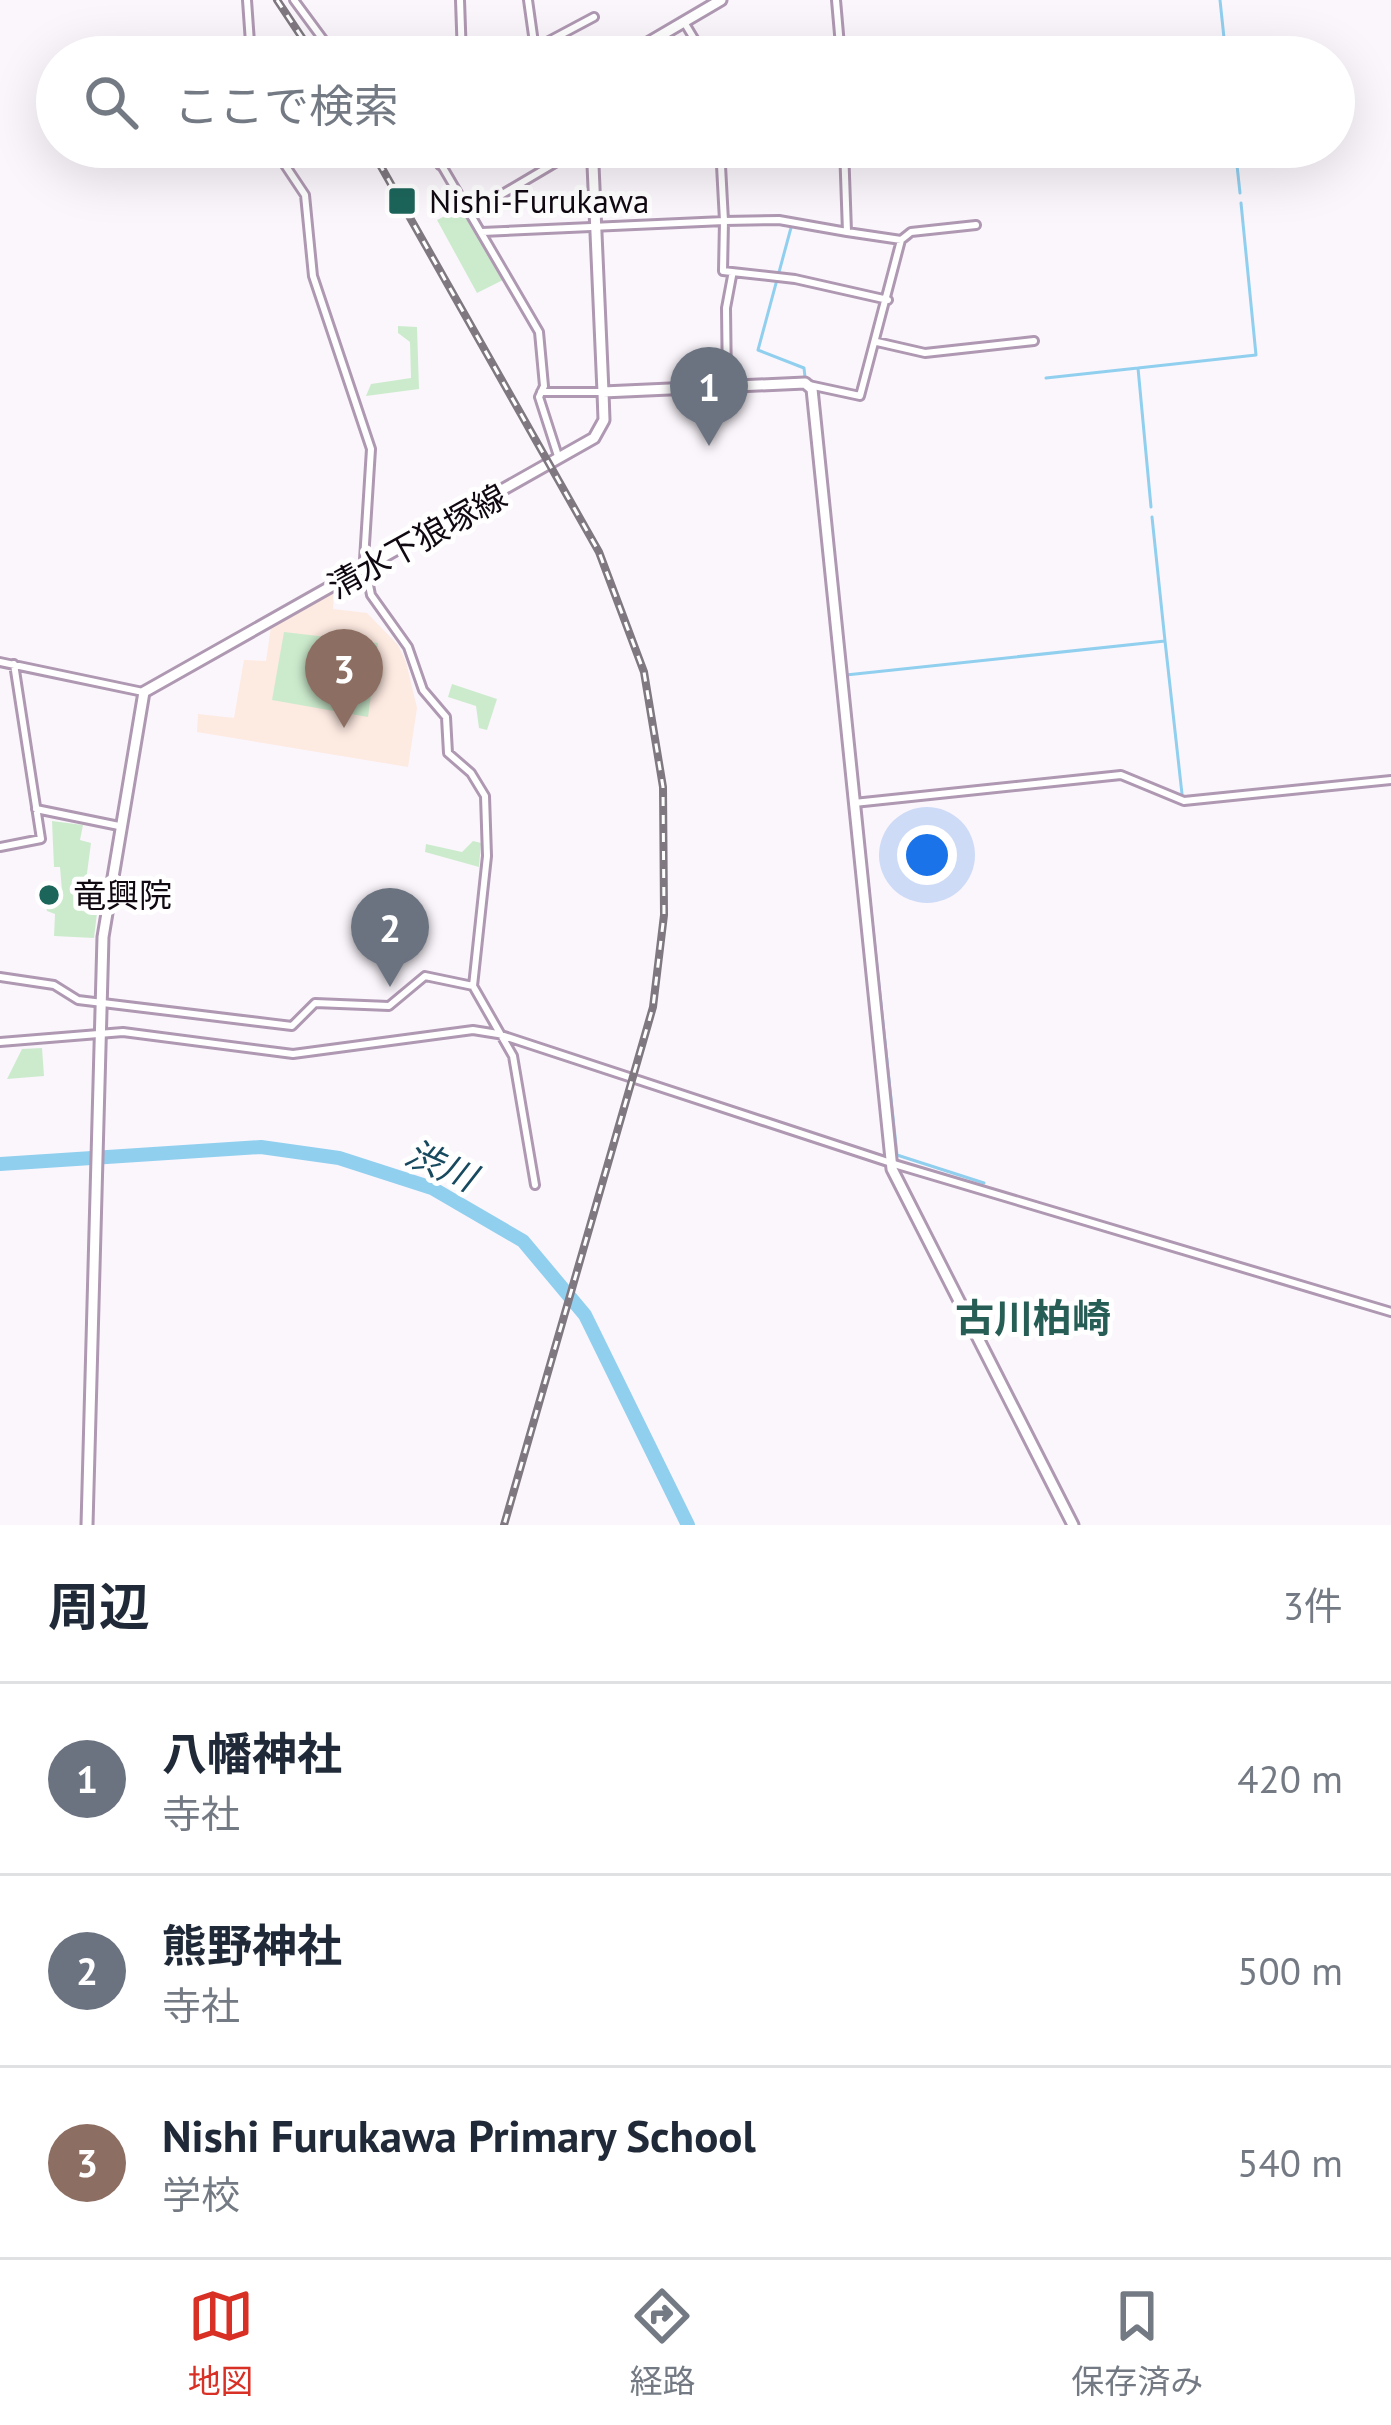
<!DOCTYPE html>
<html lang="ja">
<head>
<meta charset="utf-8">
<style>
  :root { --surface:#fff; --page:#f6f6f7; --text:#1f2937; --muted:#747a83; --line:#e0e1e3; --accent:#d93025 }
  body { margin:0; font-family:"PT Sans","Noto Sans JP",sans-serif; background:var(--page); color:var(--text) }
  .you { position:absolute; left:927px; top:855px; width:42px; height:42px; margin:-30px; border:9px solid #fff; border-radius:50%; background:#1a73e8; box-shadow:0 0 0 18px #1a73e833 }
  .badge { display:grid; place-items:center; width:78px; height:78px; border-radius:50%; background:var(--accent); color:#fff; font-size:39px; font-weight:700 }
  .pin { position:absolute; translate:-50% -99px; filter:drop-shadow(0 3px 6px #0008) }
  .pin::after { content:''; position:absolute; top:63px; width:42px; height:36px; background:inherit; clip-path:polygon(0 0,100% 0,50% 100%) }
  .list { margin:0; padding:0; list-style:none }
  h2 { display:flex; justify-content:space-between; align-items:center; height:156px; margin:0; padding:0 48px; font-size:51px }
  h2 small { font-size:39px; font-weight:400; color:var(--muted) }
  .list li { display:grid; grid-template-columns:78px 1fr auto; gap:36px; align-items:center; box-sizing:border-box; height:192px; padding:0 48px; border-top:3px solid var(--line) }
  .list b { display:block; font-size:45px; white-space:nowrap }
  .list p { margin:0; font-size:39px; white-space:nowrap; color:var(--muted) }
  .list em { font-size:39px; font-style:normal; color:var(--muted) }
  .icon { flex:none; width:66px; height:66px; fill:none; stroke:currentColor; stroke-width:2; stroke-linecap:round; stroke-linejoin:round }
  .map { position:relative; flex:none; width:1391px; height:1525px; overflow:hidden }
  .search { position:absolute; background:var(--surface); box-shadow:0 12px 48px #0002; left:36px; right:36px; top:36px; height:132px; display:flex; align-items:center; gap:30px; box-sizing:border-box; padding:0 42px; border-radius:66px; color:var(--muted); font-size:45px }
  .sheet { height:732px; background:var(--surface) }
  nav { display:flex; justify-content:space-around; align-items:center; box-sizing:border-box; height:168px; border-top:3px solid var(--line); background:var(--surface); font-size:33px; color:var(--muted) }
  nav a { display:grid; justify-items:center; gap:6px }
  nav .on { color:var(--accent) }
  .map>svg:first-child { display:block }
</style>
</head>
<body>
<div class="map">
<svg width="1391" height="1525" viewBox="0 0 1391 1525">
  <rect width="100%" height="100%" fill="#fbf6fc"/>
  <!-- education -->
  <path fill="#fdeae1" d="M334,593L333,609L367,613L398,645L406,662L417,708L408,767L197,732L198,714L234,718L244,660L266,661L271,627Z"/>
  <!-- green -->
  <path fill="#ccebcd" d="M463,207L505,279L477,293L437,220Z
    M398,326L417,327L419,389L366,396L371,384L411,378L410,342L398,333Z
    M284,632L378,643L368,717L272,700Z
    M452,684L497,699L487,730L479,728L476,706L448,697Z
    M52,821L83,825L80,840L91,843L82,911L97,913L94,938L54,936L55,914L47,911L44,899L62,891L60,867H54Z
    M473,841L481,843L479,867L425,852L426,844L462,852Z
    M42,1048L44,1076L7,1079L22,1049Z"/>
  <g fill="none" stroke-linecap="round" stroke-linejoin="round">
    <!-- stream -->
    <path stroke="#91cfef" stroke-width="3" d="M1220,0L1226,57
      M1235,147L1240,193
      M792,224L758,350L804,368L805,377
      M1046,378L1138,368
      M1151,507L1138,368L1256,355L1241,203
      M1165,641L1182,794
      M858,795L846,675L1165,641L1152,517
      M860,807L897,1155L984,1183"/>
    <!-- river -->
    <path stroke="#91cfef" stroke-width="14" d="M0,1164L261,1147L339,1158L432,1188L523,1241L585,1315L688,1525"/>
    <defs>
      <path id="street" d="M247,0L251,57
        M294,0L336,57
        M460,0L462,57
        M528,0L536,57
        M836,0L841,57
        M684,22L705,57
        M532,50L594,17
        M512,57L530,47
        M273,147L305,195L313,276L371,449L364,560L371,595L408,647L423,690L446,717L448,753L471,773L485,796L487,856L473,986L513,1056L535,1185
        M431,147L539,332L544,386L539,397L558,456
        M720,147L724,221L779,220L847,232L844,147
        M472,212L582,147
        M482,232L724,221L723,271L795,279L888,300
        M847,232L901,240
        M877,342L925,353L1034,341
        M809,385L860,396L901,240L911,232L976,225
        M727,386L726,308L732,276
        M541,392H603
        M0,662L143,692
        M854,803L1121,775L1184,801L1391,780
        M36,809L119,826
        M0,847L41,839L14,664
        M0,977L54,985L78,1000L292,1026L315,1003L389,1006L425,976L473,986
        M0,1042L123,1032L293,1054L473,1030L498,1034L891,1163L1391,1312"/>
      <path id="secondary" d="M624,57L721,0
        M441,164L471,147
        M603,392L805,383L812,389L892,1169L1073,1525
        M87,1525L103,937L144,692L594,438L604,420L603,392L593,165L587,147"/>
    </defs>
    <!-- street casing -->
    <use href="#street" stroke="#af98b2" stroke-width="12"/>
    <!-- secondary casing -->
    <use href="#secondary" stroke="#af98b2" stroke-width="15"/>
    <!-- street -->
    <use href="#street" stroke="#fff" stroke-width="6"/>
    <!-- secondary -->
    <use href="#secondary" stroke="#fff" stroke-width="9"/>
    <defs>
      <path id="rail" d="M277,0L315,57
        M370,147L599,552L644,672L663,787L664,915L653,1007L504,1525"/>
    </defs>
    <!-- rail casing -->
    <use href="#rail" stroke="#7f7880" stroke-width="8"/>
    <!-- rail -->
    <use href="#rail" stroke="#fff" stroke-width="3" stroke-dasharray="9" stroke-linecap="butt"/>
  </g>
  <!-- markers -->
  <g fill="#1c655b" stroke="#fff" stroke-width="4.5">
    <rect x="387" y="186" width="30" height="30" rx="6"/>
    <circle cx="49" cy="895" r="12"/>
  </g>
  <g text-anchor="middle" stroke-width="10" stroke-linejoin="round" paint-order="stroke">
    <!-- poi labels -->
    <g font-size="33" fill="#110912" stroke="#fff" text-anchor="start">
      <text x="429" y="213">Nishi-Furukawa</text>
      <text x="73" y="907">竜興院</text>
    </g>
    <!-- street labels -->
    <g font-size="33" fill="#110912" stroke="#fff">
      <text transform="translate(417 541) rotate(-29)" y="12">清水下狼塚線</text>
    </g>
    <!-- water labels -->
    <g font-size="36" font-style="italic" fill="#17495f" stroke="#fff">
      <text transform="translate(441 1165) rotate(24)" y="13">渋川</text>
    </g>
    <!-- quarter labels -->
    <g font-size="39" font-weight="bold" fill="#265d55" stroke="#fff">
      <text x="1033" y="1332">古川柏崎</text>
    </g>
  </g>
</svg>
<div class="you"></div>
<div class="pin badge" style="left:709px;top:446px;background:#6b7280">1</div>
<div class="pin badge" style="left:390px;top:987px;background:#6b7280">2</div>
<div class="pin badge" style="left:344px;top:728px;background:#8d6e63">3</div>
<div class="search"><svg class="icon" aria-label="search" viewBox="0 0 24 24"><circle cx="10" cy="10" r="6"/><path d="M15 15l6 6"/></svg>ここで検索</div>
</div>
<section class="sheet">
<h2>周辺<small>3件</small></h2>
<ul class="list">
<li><span class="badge" style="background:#6b7280">1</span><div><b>八幡神社</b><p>寺社</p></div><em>420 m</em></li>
<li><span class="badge" style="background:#6b7280">2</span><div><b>熊野神社</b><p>寺社</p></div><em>500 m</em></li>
<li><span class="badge" style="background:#8d6e63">3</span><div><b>Nishi Furukawa Primary School</b><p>学校</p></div><em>540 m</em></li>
</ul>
</section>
<nav>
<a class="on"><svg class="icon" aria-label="map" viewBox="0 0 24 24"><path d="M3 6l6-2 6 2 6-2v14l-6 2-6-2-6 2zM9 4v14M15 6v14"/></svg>地図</a>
<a><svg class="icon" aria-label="directions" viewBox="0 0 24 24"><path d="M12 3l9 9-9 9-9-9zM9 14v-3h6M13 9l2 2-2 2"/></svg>経路</a>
<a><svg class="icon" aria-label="saved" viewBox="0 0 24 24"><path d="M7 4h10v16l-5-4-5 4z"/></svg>保存済み</a>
</nav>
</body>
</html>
